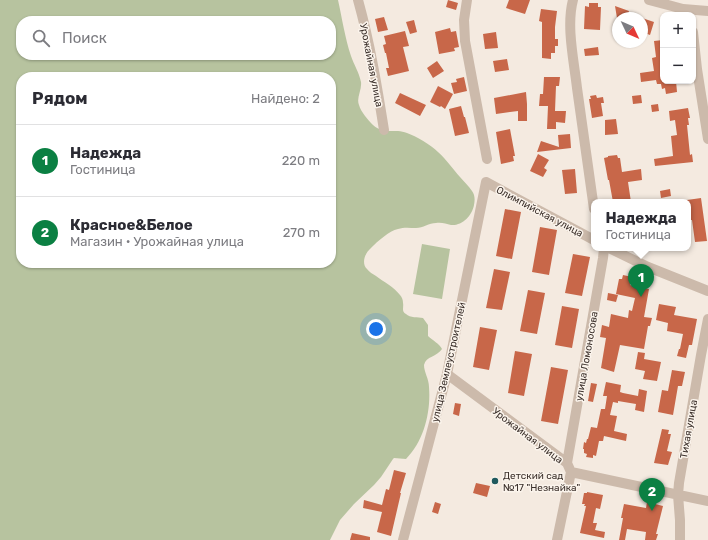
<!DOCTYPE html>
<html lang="ru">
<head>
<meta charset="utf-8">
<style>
  :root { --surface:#fff; --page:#f7f7f7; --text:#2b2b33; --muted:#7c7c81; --line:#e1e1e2; --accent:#0b8043 }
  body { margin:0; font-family:Rubik,sans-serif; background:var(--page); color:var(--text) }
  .controls { position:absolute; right:12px; top:12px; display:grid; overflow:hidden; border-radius:8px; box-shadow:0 1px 3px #0004 }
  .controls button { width:36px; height:36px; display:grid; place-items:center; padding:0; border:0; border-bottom:1px solid var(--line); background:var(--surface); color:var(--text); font:20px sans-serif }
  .compass { position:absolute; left:612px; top:12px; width:36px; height:36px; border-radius:50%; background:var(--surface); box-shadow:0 1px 3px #0004; rotate:134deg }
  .you { position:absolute; left:376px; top:329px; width:14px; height:14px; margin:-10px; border:3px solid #fff; border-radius:50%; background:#1a73e8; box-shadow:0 0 0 6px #1a73e833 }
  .badge { display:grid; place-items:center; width:26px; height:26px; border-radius:50%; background:var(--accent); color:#fff; font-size:13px; font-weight:700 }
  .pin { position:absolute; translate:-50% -33px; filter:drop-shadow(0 1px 2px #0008) }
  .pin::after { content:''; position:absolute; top:21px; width:14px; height:12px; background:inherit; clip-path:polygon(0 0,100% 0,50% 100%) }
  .popup { position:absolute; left:591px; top:199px; width:100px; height:52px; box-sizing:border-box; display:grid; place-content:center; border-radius:8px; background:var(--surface); filter:drop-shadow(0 1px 3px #0005); font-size:13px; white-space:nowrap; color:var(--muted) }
  .popup b { font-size:15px; color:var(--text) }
  .popup::after { content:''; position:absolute; left:50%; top:100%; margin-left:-8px; border:8px solid transparent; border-top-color:var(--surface) }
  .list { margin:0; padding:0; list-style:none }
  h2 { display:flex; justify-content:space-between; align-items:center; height:52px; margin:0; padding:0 16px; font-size:17px }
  h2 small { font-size:13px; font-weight:400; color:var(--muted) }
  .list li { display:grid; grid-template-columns:26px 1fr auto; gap:12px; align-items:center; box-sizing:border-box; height:72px; padding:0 16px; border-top:1px solid var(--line) }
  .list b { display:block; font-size:15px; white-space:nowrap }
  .list p { margin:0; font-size:13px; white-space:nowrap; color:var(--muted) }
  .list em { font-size:13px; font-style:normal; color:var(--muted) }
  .icon { flex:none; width:22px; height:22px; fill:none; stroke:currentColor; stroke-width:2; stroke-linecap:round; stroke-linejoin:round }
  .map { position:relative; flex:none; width:708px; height:540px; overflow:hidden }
  .search { position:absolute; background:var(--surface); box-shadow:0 1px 3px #0004; left:16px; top:16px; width:320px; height:44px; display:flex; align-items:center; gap:10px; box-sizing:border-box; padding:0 14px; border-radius:16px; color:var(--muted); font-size:15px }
  .panel { position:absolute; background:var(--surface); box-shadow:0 1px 3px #0004; left:16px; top:72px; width:320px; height:196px; border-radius:16px }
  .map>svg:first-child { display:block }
</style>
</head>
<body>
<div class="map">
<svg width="708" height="540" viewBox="0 0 708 540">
  <rect width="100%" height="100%" fill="#f4eae0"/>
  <!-- green -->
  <path fill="#b7c39f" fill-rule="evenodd" d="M0,0H338C342,18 345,38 351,56C354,65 359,72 361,82C362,90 356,98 359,105C361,112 368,120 373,125C384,135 395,128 407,133C416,136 431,145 438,152C446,159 453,169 460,177C464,182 469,186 472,191C475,195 475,200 474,205C472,216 462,226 451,225C446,224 442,222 436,223C429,223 423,228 416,228C410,228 404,227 398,229C389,231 378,241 371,248C365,253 361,263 367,269C369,272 373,274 376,276C384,282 394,287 400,295C402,297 403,300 403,303C404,307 401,311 406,314C410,318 418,317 423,318L428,325V336C432,340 440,344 442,349C437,357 426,356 424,365C424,372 429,379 429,387C431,412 424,441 406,459L394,458L393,459L381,477L374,485L354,504L340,520L330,540H0ZM21,21H331V55H21ZM21,77H331V263H21Z
    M422,244L450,249L442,299L413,294Z"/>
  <!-- building -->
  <path fill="#c86749" d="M448,0L458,3L456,10L446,7Z
    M509,0H530L525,14L506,8Z
    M589,3H598V7H601L600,30L584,29L585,6L589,7Z
    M615,6L629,11L627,18H617Z
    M541,9L557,11L555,27V39H558V46H555V53H551V59L542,58V22L539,21Z
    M384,17L388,30L378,32L375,19Z
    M642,18L654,22L650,35L642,32Z
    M414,20L417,32L410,34L406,22Z
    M450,28L451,32L456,31L459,47L454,48L455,51L439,54L435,32Z
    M405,31L409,46L403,47L409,71L388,76L386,68H389L386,53H385L383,45L386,44L384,36Z
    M496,32L498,48L485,49L483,34Z
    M663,40V81H676L677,92L666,94L665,88L662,89L661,84H657L656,80L641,82L640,73L654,71L652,58L656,57L654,41Z
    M598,47L599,55L585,56L584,49Z
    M507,59L509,70L495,72L493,61Z
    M437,61L444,71L433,78L427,68Z
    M464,77L467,91L454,94L451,83L457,82L456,79Z
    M544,77H560L559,86H556L555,111H566L565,123L556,122V129H547L548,106H539L540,94H543Z
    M438,86L453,94L445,109L441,106L440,107L430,102Z
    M526,92L527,104V121H518V111L496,114L494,98Z
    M400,93L426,105L420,116L395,103Z
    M596,95L597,98L603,97L604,103H601L603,116L592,118L589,99H591L590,96Z
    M641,95L642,103L633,104L632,96Z
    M658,104L659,111L652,112L651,105Z
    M461,106L464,117H465L469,133L455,136L449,109Z
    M688,108L690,118H688L689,125H687L690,155L692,154L693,162L655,166L654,159L673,156L671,136L677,135L675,120L670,121L669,111Z
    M616,119L618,134L605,135V120Z
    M510,129L515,156H513L514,161L501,164L496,132Z
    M570,134L571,148L537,152L541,141L559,147L558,135Z
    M538,154L549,160L544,168L547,170L543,177L530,171Z
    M617,155L618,158H620L622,172L641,169L642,180L628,182L631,202H623V200L613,202L609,180H608L604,158L608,157V156Z
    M575,169L577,193L565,194L562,170Z
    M670,189L671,196L661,198L660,191Z
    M701,198L707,241L695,242L692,220H691L690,218H689L687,200Z
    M505,209L521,212L512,259L496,256Z
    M540,227L557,230L549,275L532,272Z
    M573,254L590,257L582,296L565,293Z
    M494,269L510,272L502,310L486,308Z
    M623,275L632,277L630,285L649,289L644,317L652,318L650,326H648L644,349L620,345L614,372L601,368L606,338L600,337L602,325L609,327L611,314L628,318L629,310L632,311L635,298L616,294L619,279H622Z
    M528,290L545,293L537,334L520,331Z
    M608,293L618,295L616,302L607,300Z
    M659,304L676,307L674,315L697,319L692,345H689L686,358L677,356L679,349H680L683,334L667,331L668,323L656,320Z
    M562,306L579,309L572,348L555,345Z
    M480,327L497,330L489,370L473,367Z
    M515,351L532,354L524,396L508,393Z
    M638,352L645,353L644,359L661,362L657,381L643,379L645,371L635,369Z
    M551,367L568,370L558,424L541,421Z
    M672,370L685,372L682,386H678L673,415L658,412L662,390L668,391Z
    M606,382L621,385L620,392L623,393L638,396L639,389L647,391L644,412L635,410L636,404L618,401V403L613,402L610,415L617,416L614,431L627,434L626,441L604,436L603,441H599L596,456L593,455V458L586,457L587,454L584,453V449H583L584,442L586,443L587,439H588L591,427L597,428L601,409H605L607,396H603Z
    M591,383L597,384L593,402L588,401Z
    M455,403L461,404L459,416L453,414Z
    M662,429L669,430L668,434H671L667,451L672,452L668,465L654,463Z
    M394,470L406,473L400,493H401L391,536L377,532L382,512L363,508L364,500L382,505L386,489L389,490Z
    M476,483L490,486L487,497L473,493Z
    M587,492L603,495L600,509L596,508L593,523H597L595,530L605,532L604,538L580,533L586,506H584L585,504H582L584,493H587Z
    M435,502L441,504L438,514L432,512Z
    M647,502L663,506L656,534H658L656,540H645L646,532L627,529L625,540H619L623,518H621L624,504L646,508Z
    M352,533L370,537V540H350Z"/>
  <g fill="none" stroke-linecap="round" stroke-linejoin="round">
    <!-- street -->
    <path stroke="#ccbaab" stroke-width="10" d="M358,0C370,43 377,86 384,130
      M467,0L464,20L465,41L487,159
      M573,0C566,26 574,61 577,88C583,128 588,169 594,209
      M649,0L683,9L708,11
      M693,32L697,69L708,139
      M609,248L648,267L708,291
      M447,374L567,463L571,472L708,501
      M567,463L603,258L604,248
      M403,540L447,374L486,182L594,240
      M557,540L571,472
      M680,540V520L678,495L679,483L701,355L708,319"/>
  </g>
  <!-- markers -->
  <circle fill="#1e595d" stroke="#fbf4ec" stroke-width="1.5" cx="495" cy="481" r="4"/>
  <g text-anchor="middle" stroke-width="3" stroke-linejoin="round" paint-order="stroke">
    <!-- street labels -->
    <g font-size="10" fill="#3a2f2a" stroke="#fbf4ec">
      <text transform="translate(372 65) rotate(79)" y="4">Урожайная улица</text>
      <text transform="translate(540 211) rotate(28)" y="4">Олимпийская улица</text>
      <text transform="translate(586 356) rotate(-80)" y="4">улица Ломоносова</text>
      <text transform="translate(448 362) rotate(-77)" y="4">улица Землеустроителей</text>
      <text transform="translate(688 429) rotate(-80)" y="4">Тихая улица</text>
      <text transform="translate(528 435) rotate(37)" y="4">Урожайная улица</text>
    </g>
    <!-- poi labels -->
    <g font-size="10" fill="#3a2f2a" stroke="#fbf4ec" text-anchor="start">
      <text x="503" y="479">Детский сад<tspan x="503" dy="12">№17 "Незнайка"</tspan></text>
    </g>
  </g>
</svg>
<div class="controls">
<button>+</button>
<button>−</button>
</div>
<svg class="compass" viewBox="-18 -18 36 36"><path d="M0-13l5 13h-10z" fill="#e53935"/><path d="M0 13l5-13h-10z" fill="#7c7c81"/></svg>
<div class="you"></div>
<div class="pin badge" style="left:641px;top:297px">1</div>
<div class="popup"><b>Надежда</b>Гостиница</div>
<div class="pin badge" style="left:652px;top:511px">2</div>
<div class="search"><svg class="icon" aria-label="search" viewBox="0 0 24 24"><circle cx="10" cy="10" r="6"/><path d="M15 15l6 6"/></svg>Поиск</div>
<section class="panel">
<h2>Рядом<small>Найдено: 2</small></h2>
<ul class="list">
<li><span class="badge">1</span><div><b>Надежда</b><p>Гостиница</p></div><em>220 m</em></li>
<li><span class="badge">2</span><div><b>Красное&amp;Белое</b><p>Магазин · Урожайная улица</p></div><em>270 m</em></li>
</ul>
</section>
</div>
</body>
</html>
